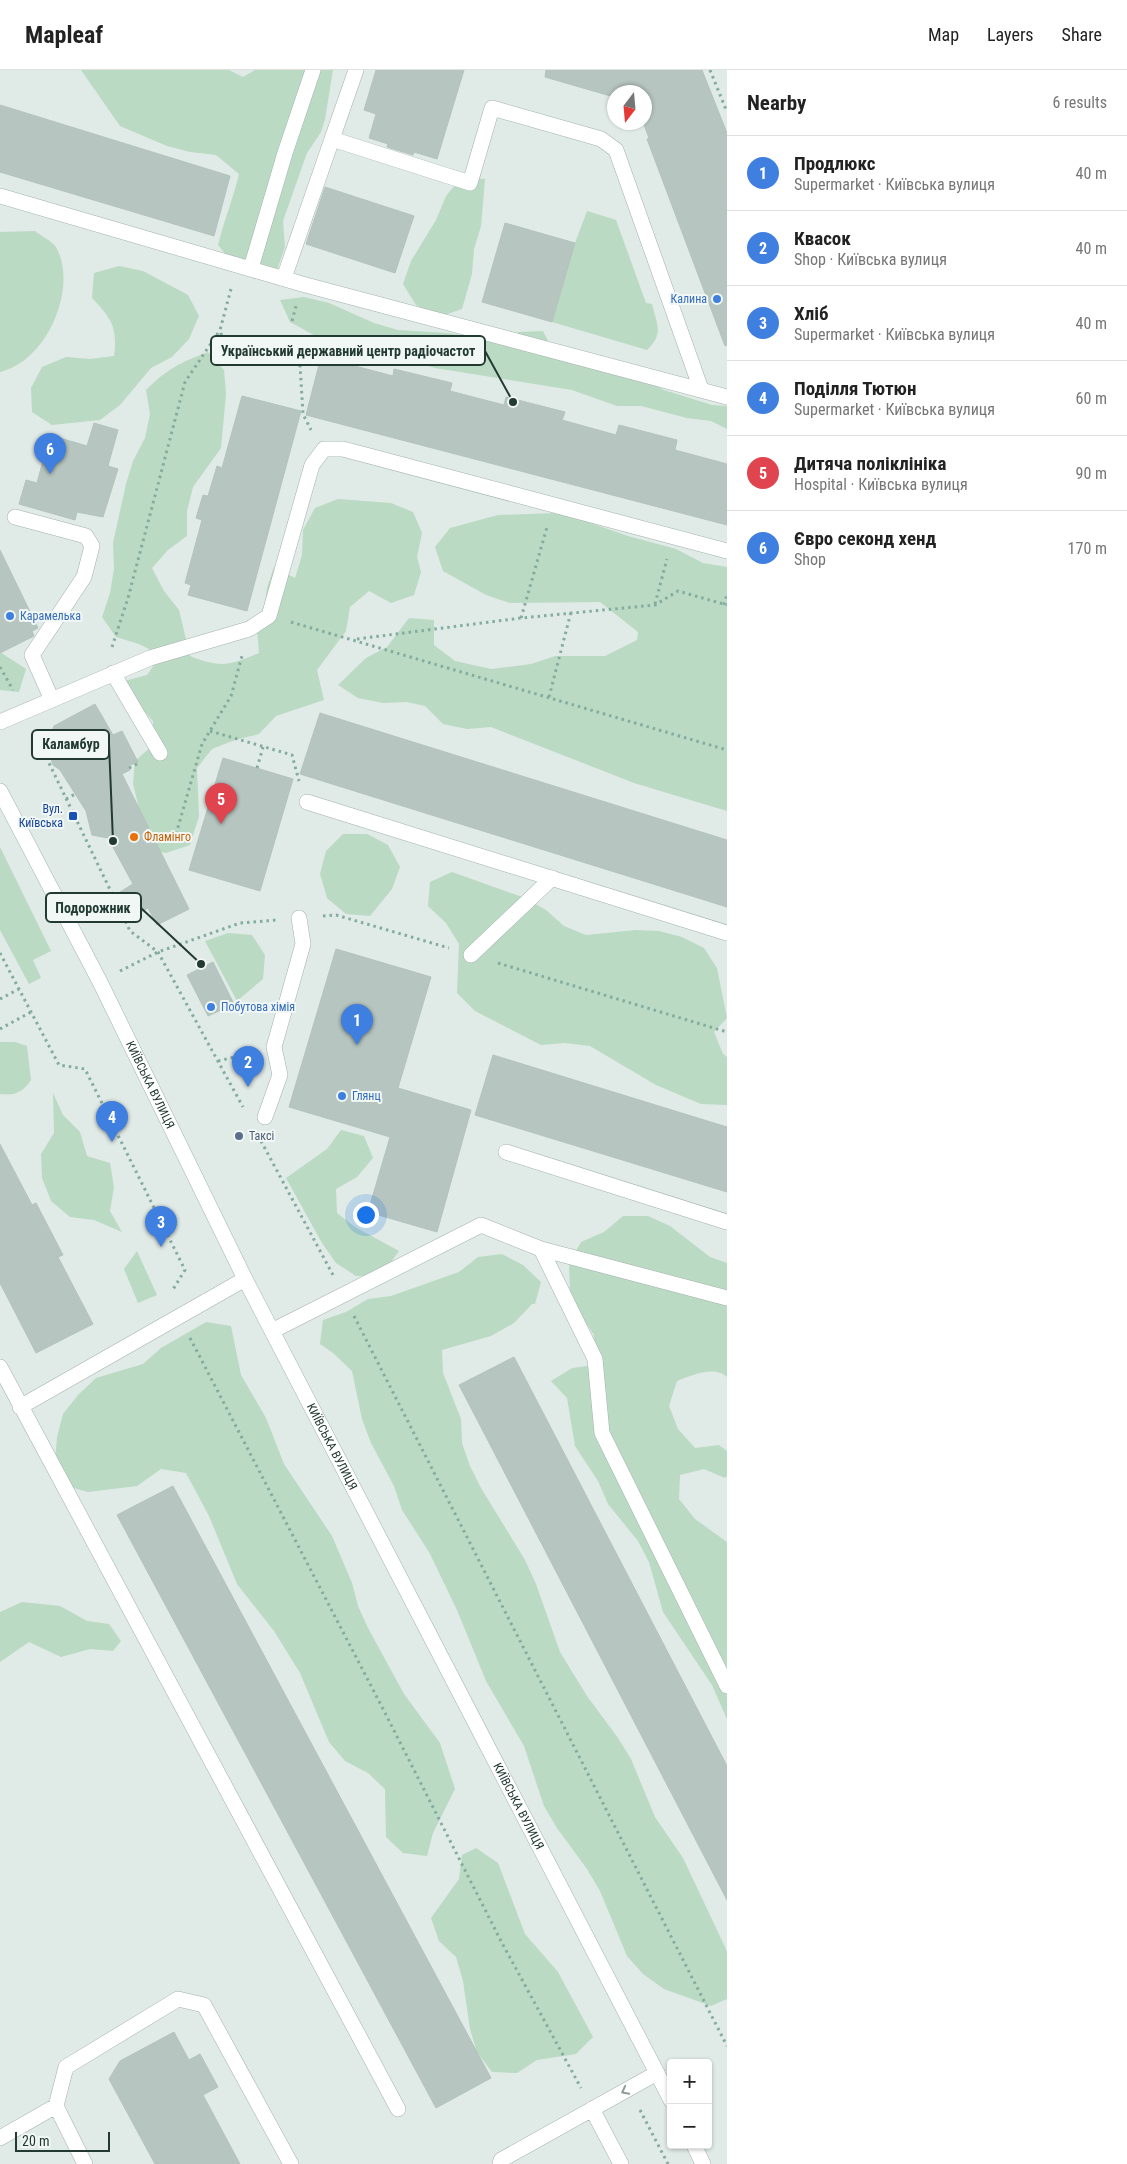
<!DOCTYPE html>
<html lang="en">
<head>
<meta charset="utf-8">
<style>
  :root { --surface:#fff; --page:#f6f6f6; --text:#222; --muted:#767676; --line:#e0e0e0; --accent:#7c4e3e }
  body { margin:0; font-family:"Roboto Condensed",sans-serif; background:var(--page); color:var(--text) }
  .controls { position:absolute; right:15px; bottom:15px; display:grid; overflow:hidden; border-radius:5px; box-shadow:0 1px 4px #0004 }
  .controls button { width:45px; height:45px; display:grid; place-items:center; padding:0; border:0; border-bottom:1px solid var(--line); background:var(--surface); color:var(--text); font:25px sans-serif }
  .compass { position:absolute; left:607px; top:15px; width:45px; height:45px; border-radius:50%; background:var(--surface); box-shadow:0 1px 4px #0004; rotate:196deg }
  .scale { position:absolute; left:15px; bottom:12px; width:95px; box-sizing:border-box; padding-left:5px; border:2px solid #223a33; border-top:0; font-size:14px; line-height:18px; white-space:nowrap; color:#223a33; -webkit-text-stroke:4px #f1f7f4; paint-order:stroke }
  .you { position:absolute; left:365px; top:1144px; width:18px; height:18px; margin:-12px; border:4px solid #fff; border-radius:50%; background:#1a73e8; box-shadow:0 0 0 8px #1a73e833 }
  .badge { display:grid; place-items:center; width:32px; height:32px; border-radius:50%; background:var(--accent); color:#fff; font-size:16px; font-weight:700 }
  .pin { position:absolute; translate:-50% -41px; filter:drop-shadow(0 1px 2px #0008) }
  .pin::after { content:''; position:absolute; top:26px; width:18px; height:15px; background:inherit; clip-path:polygon(0 0,100% 0,50% 100%) }
  .list { margin:0; padding:0; list-style:none }
  h2 { display:flex; justify-content:space-between; align-items:center; height:65px; margin:0; padding:0 20px; font-size:21px }
  h2 small { font-size:16px; font-weight:400; color:var(--muted) }
  .list li { display:grid; grid-template-columns:32px 1fr auto; gap:15px; align-items:center; box-sizing:border-box; height:75px; padding:0 20px; border-top:1px solid var(--line) }
  .list b { display:block; font-size:19px; white-space:nowrap }
  .list p { margin:0; font-size:16px; white-space:nowrap; color:var(--muted) }
  .list em { font-size:16px; font-style:normal; color:var(--muted) }
  .map { position:relative; flex:none; width:727px; height:2094px; overflow:hidden }
  header { display:flex; align-items:center; gap:30px; box-sizing:border-box; height:70px; padding:0 25px; background:var(--surface); border-bottom:1px solid var(--line) }
  header strong { font-size:24px }
  nav { display:flex; gap:28px; margin-inline-start:auto; font-size:18px }
  main { display:flex }
  aside { flex:1; background:var(--surface) }
  .map>svg:first-child { display:block }
</style>
</head>
<body>
<header>
<strong>Mapleaf</strong>
<nav><a>Map</a><a>Layers</a><a>Share</a></nav>
</header>
<main>
<div class="map">
<svg width="727" height="2094" viewBox="0 0 727 2094">
  <rect width="100%" height="100%" fill="#e0eae6"/>
  <!-- green -->
  <path fill="#badac3" d="M81,0H229L243,7L255,0H333L325,49L321,62L307,83L283,151L285,177L277,200L254,209L234,195L218,175C224,151 233,129 239,104L216,85L190,82L167,76L120,56Z
    M462,107L485,109L481,156L474,179L472,204L462,239L439,247L416,235L403,214L411,191L436,150L446,126Z
    M587,141L616,150L646,233L652,234C657,255 664,263 647,280L552,252L575,173Z
    M35,161C41,166 52,171 56,177C79,218 46,292 0,302V162Z
    M119,196L143,201L188,225L199,246L189,269L172,287L151,298L120,335L100,350L52,355L32,342L31,318L42,297L66,287L90,289L114,286C118,257 111,248 92,228L94,203Z
    M304,227L329,233L374,253L398,260L447,263L473,267L496,273L519,262L543,261L554,283L642,308L664,320L712,335L727,336V359L711,351L687,348L641,336H617L572,320L435,298L412,291L364,286L341,280L290,252L280,230Z
    M208,282L224,300L226,324L221,378L193,417L187,441V466L168,480L152,498L164,521L179,540L190,586C221,598 228,596 259,583L257,558L264,543L267,518L274,497L295,508L302,485L303,460L315,438L338,429L391,433L413,442L422,463L417,487L421,502L414,525L391,533L369,521L350,537L346,561L317,600L324,630L276,646L259,664L235,670L212,679L197,698L199,746L190,775L166,783L160,782L139,738L133,714L135,691L153,675V651L135,631L124,611L147,605L161,585L139,574L116,567L102,547L110,523L114,499L113,473L126,414L133,391L145,368L150,344L146,320C167,299 181,292 208,282Z
    M559,443L582,450L628,466L676,479L703,493L727,497V741L634,713L491,657L467,659L443,654L425,636L407,632L383,633L358,628L338,615L366,588L387,577L409,548L434,550V575L455,591L491,599L531,594L555,586H605L637,570L638,562L600,532L510,533L486,525L443,501L435,477L450,458L498,445Z
    M0,582L26,599L19,622L0,620Z
    M343,764H367L388,775L400,797L392,819L370,846L346,844L327,828L320,804L326,781Z
    M0,777L51,881L33,890L41,908L29,914L0,860Z
    M452,802L525,828L546,840L564,856L586,865L636,860L659,861L682,867L704,878L717,898L727,948L714,962L723,984L727,987V1035L701,1034L656,1015L590,976L565,973L541,975L475,941L457,923L459,874L446,853L428,836L430,812Z
    M228,863L252,865L265,885L263,909L237,931L205,871Z
    M0,972H15L27,976L31,1010C23,1022 15,1026 0,1024Z
    M53,1023L63,1045L80,1062L87,1086L110,1093L114,1117L110,1141L122,1162L94,1150L70,1147L51,1131L42,1108L41,1084L54,1063Z
    M341,1060L364,1066L373,1088L357,1107L336,1119L337,1143L355,1157L399,1181L381,1206H356L336,1193L322,1173L286,1108L327,1079Z
    M623,1146H648L670,1156L710,1187L727,1193V1307C714,1295 690,1306 677,1311L669,1336L678,1359L695,1378L719,1375L727,1381V1406L725,1408L704,1399L680,1405L679,1429L695,1449L727,1472V1649L712,1615L663,1542L649,1492L638,1471L608,1434L598,1411L575,1376L567,1328L551,1311L572,1298L595,1295L594,1265L581,1245L570,1223L569,1193L581,1172L604,1162Z
    M137,1181L157,1225L138,1233L124,1199Z
    M502,1184L523,1195L541,1212L535,1234H532L514,1253L491,1266L442,1280L443,1303L461,1349L462,1373L470,1396L481,1418L525,1490L536,1514L560,1582L587,1626L618,1668L631,1689L655,1747L683,1788L725,1877L727,1882V1929L711,1936L664,1919L643,1904L627,1886L600,1821L587,1799L557,1758L544,1736L524,1676L486,1611L457,1540L429,1482L402,1440L394,1416L371,1373L362,1349L352,1301L333,1283L320,1274L323,1250L346,1242L368,1229L391,1226L459,1202L478,1187Z
    M206,1252L231,1256L241,1305L266,1348L284,1394L332,1466L352,1513L358,1536L368,1558L404,1624L440,1673L455,1719L433,1763L427,1786L403,1783L386,1767L385,1719L368,1703L345,1691L329,1672L300,1603L274,1561L237,1514L209,1446L186,1403L161,1399L137,1416L88,1422L63,1415L55,1392L57,1367L63,1344L78,1325L96,1308L143,1294L161,1278Z
    M22,1532L60,1536L87,1551L109,1554L121,1571L113,1581L90,1579L61,1587L29,1572L0,1592V1542Z
    M476,1778L498,1793L525,1864L558,1902L593,1967L576,1984L537,1990L517,2003L492,2002L477,1982L470,1959L463,1911L456,1887L439,1871L431,1848L459,1809L462,1785Z"/>
  <!-- building -->
  <path fill="#b6c5bf" stroke="#b3c3bd" d="M376,0H464L437,89L414,82L413,85L387,77L388,74L369,68L376,44L364,40Z
    M546,0H702L727,63V275L725,276L647,69L649,68L643,52L644,22H614V27L545,7Z
    M0,35L230,106L214,166L0,102Z
    M325,117L414,146L395,203L306,174Z
    M505,153L575,173L552,252L482,232Z
    M321,287L393,306L394,299L452,313L450,321L504,335L506,327L565,342L562,350L616,365L619,355L677,370L675,380L727,394V455L306,345Z
    M242,326L301,341L247,541L188,525L191,515L185,513L202,450L196,448L203,425L208,426L217,396L222,398Z
    M94,353L118,360L108,396L118,399L103,447L77,442L75,450L19,434L26,410L37,413L50,365L87,376Z
    M0,480L38,558L32,561L34,566L0,583Z
    M95,634L113,665L122,661L138,692L128,696L130,700L122,704L189,839L157,855L148,838L133,846L120,822L133,814L108,768L92,765L86,741L60,700L53,695L51,689V683L47,675L54,656Z
    M320,643L727,770V837L300,704Z
    M223,688L293,709L260,821L189,800Z
    M336,879L431,907L398,1018L471,1040L437,1162L368,1142L390,1067L289,1037Z
    M213,892L234,934L208,946L187,905Z
    M493,985L727,1057V1122L475,1045Z
    M0,1074L32,1135L36,1133L63,1185L58,1187L93,1254L36,1283L0,1213Z
    M514,1287L727,1696V1830L459,1315Z
    M173,1416L491,2008L436,2038L117,1445Z
    M174,1962L189,1990L200,1984L218,2017L203,2025L240,2094H155L109,2009L120,1991Z"/>
  <g fill="none" stroke-linecap="round" stroke-linejoin="round">
    <defs>
      <path id="lane" d="M332,69L356,0
        M0,126L302,214L727,327
        M284,208L332,69L470,113L492,38L601,69L616,80L701,319
        M15,447L86,466L92,476L84,507L32,585L52,630
        M113,603L160,683
        M0,652L150,588L249,559L269,546L312,395L324,379H343L727,481
        M307,732L727,863
        M471,885L552,808
        M265,1047L280,1005L274,977L303,874L299,848
        M506,1082L727,1152
        M541,1179L727,1228
        M272,1261L481,1155L541,1179L595,1289L602,1363L727,1616
        M0,1297L398,2039
        M20,1337L245,1209
        M592,2039L621,2094
        M0,2068L56,2036
        M85,2094L56,2036L66,1997L178,1929L204,1935L291,2094
        M500,2094L501,2090L657,2003"/>
      <path id="street" d="M251,198L285,83L313,0"/>
      <g id="secondary">
        <path id="s1" d="M0,721L100,912L245,1209L671,2030"/>
        <path d="M694,2075L703,2094"/>
      </g>
    </defs>
    <!-- lane casing -->
    <use href="#lane" stroke="#a3b2ad" stroke-width="16"/>
    <!-- street casing -->
    <use href="#street" stroke="#a3b2ad" stroke-width="16"/>
    <!-- secondary casing -->
    <use href="#secondary" stroke="#a0b5ae" stroke-width="16"/>
    <!-- path -->
    <path stroke="#83ac9f" stroke-width="3" stroke-dasharray="2.5 4" stroke-linecap="butt" d="M710,0L727,42
      M231,219L220,260L224,275L300,295L303,344L311,360
      M292,251L296,236
      M655,534L667,489
      M724,535L727,524
      M521,548L547,457
      M291,552L727,680
      M357,569L521,548L655,535L678,521L727,535
      M112,577L128,528L185,312L220,260
      M0,597L13,620
      M549,627L571,542
      M210,661L292,685L299,711
      M35,664L130,861L158,882L243,1037
      M129,698L139,693
      M257,698L263,677
      M66,729L75,724
      M176,764L202,674L231,626L242,586
      M323,846L336,845L449,878
      M0,883L59,995L85,999L185,1200L172,1221
      M498,893L727,962
      M120,901L158,882L240,853L277,850
      M0,929L19,919
      M0,959L31,942
      M218,991L251,983
      M261,1071L333,1205
      M354,1246L727,1976
      M190,1268L381,1635L502,1873L581,2018
      M640,2040L668,2094"/>
    <!-- lane -->
    <use href="#lane" stroke="#fff" stroke-width="15"/>
    <!-- street -->
    <use href="#street" stroke="#fff" stroke-width="15"/>
    <!-- secondary -->
    <use href="#secondary" stroke="#fff" stroke-width="15"/>
  </g>
  <!-- one-way arrows -->
  <defs><path id="oneway-chevron" d="M-2-3.5L2.5 0L-2 3.5" fill="none" stroke-width="1.6" stroke-linecap="round" stroke-linejoin="round" transform="scale(1.25)"/></defs>
  <use stroke="#909c99" href="#oneway-chevron" transform="translate(625 2021) rotate(152)"/>
  <!-- markers -->
  <g fill="#3f7fe0" stroke="#f1f7f4" stroke-width="2">
    <circle cx="717" cy="229" r="5"/>
    <circle cx="10" cy="546" r="5"/>
    <circle cx="211" cy="937" r="5"/>
    <circle cx="342" cy="1026" r="5"/>
  </g>
  <rect fill="#1a4fb4" stroke="#f1f7f4" stroke-width="2" x="68" y="741" width="10" height="10" rx="2.5"/>
  <circle fill="#e8710a" stroke="#f1f7f4" stroke-width="2" cx="134" cy="767" r="5"/>
  <circle fill="#5c6f8a" stroke="#f1f7f4" stroke-width="2" cx="239" cy="1066" r="5"/>
  <g text-anchor="middle" stroke-width="4" stroke-linejoin="round" paint-order="stroke">
    <!-- shop labels -->
    <g font-size="12" fill="#366cbe" stroke="#f1f7f4" text-anchor="start">
      <text x="707" y="233" text-anchor="end">Калина</text>
      <text x="20" y="550">Карамелька</text>
      <text x="221" y="941">Побутова хімія</text>
      <text x="352" y="1030">Глянц</text>
    </g>
    <!-- transit labels -->
    <g font-size="12" fill="#164399" stroke="#f1f7f4" text-anchor="end">
      <text x="63" y="743">Вул.<tspan x="63" dy="14">Київська</tspan></text>
    </g>
    <!-- food labels -->
    <g font-size="12" fill="#c56008" stroke="#f1f7f4" text-anchor="start">
      <text x="144" y="771">Фламінго</text>
    </g>
    <!-- street labels -->
    <g font-size="12" fill="#223a33" stroke="#f1f7f4">
      <text dy="4" stroke="none"><textPath href="#s1" startOffset="330">КИЇВСЬКА ВУЛИЦЯ</textPath></text>
      <text dy="4" stroke="none"><textPath href="#s1" startOffset="735">КИЇВСЬКА ВУЛИЦЯ</textPath></text>
      <text dy="4" stroke="none"><textPath href="#s1" startOffset="1140">КИЇВСЬКА ВУЛИЦЯ</textPath></text>
    </g>
    <!-- service labels -->
    <g font-size="12" fill="#4e5e75" stroke="#f1f7f4" text-anchor="start">
      <text x="249" y="1070">Таксі</text>
    </g>
  </g>
  <!-- callouts -->
  <path fill="none" stroke="#223a33" stroke-width="2" d="M513 332L485 281M113 771L109 674M201 894L141 838"/>
  <g fill="#223a33" stroke="#f1f7f4" stroke-width="2">
    <circle cx="513" cy="332" r="5"/>
    <circle cx="113" cy="771" r="5"/>
    <circle cx="201" cy="894" r="5"/>
  </g>
  <g fill="#f1f7f4" stroke="#223a33" stroke-width="2">
    <rect x="211" y="266" width="274" height="29" rx="5"/>
    <rect x="32" y="660" width="77" height="29" rx="5"/>
    <rect x="46" y="823" width="95" height="29" rx="5"/>
  </g>
  <g font-size="14" text-anchor="middle" font-weight="bold" fill="#223a33">
    <text x="348" y="286">Український державний центр радіочастот</text>
    <text x="71" y="679">Каламбур</text>
    <text x="93" y="843">Подорожник</text>
  </g>
</svg>
<div class="controls">
<button>+</button>
<button>−</button>
</div>
<svg class="compass" viewBox="-18 -18 36 36"><path d="M0-13l5 13h-10z" fill="#e53935"/><path d="M0 13l5-13h-10z" fill="#767676"/></svg>
<div class="scale">20 m</div>
<div class="you"></div>
<div class="pin badge" style="left:357px;top:975px;background:#3f7fe0">1</div>
<div class="pin badge" style="left:248px;top:1017px;background:#3f7fe0">2</div>
<div class="pin badge" style="left:161px;top:1177px;background:#3f7fe0">3</div>
<div class="pin badge" style="left:112px;top:1072px;background:#3f7fe0">4</div>
<div class="pin badge" style="left:221px;top:754px;background:#e0444e">5</div>
<div class="pin badge" style="left:50px;top:404px;background:#3f7fe0">6</div>
</div>
<aside>
<h2>Nearby<small>6 results</small></h2>
<ul class="list">
<li><span class="badge" style="background:#3f7fe0">1</span><div><b>Продлюкс</b><p>Supermarket · Київська вулиця</p></div><em>40 m</em></li>
<li><span class="badge" style="background:#3f7fe0">2</span><div><b>Квасок</b><p>Shop · Київська вулиця</p></div><em>40 m</em></li>
<li><span class="badge" style="background:#3f7fe0">3</span><div><b>Хліб</b><p>Supermarket · Київська вулиця</p></div><em>40 m</em></li>
<li><span class="badge" style="background:#3f7fe0">4</span><div><b>Поділля Тютюн</b><p>Supermarket · Київська вулиця</p></div><em>60 m</em></li>
<li><span class="badge" style="background:#e0444e">5</span><div><b>Дитяча поліклініка</b><p>Hospital · Київська вулиця</p></div><em>90 m</em></li>
<li><span class="badge" style="background:#3f7fe0">6</span><div><b>Євро секонд хенд</b><p>Shop</p></div><em>170 m</em></li>
</ul>
</aside>
</main>
</body>
</html>
